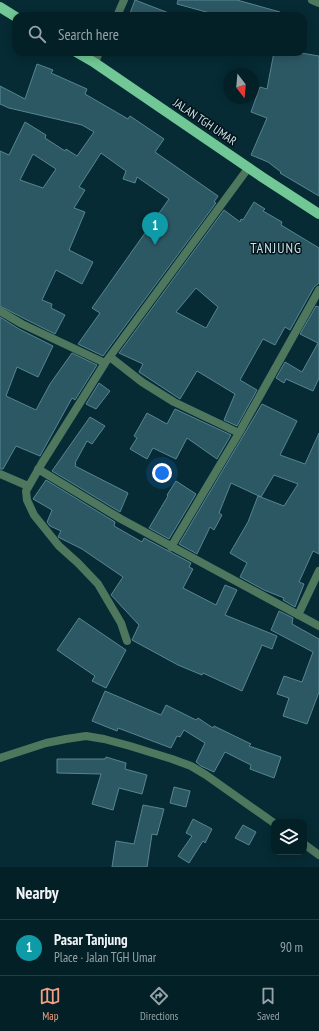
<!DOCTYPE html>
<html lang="en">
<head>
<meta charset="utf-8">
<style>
  :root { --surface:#042027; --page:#0d282f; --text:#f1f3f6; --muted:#97a3a7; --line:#253e44; --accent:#f39f85 }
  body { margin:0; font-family:"PT Sans Narrow",sans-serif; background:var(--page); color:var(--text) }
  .controls { position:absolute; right:12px; bottom:12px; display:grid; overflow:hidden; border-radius:8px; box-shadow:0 2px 10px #0003 }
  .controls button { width:36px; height:36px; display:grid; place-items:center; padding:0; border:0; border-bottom:1px solid var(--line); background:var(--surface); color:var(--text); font:20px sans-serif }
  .compass { position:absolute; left:223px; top:68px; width:36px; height:36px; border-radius:50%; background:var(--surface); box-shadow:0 2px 10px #0003; rotate:164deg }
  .you { position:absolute; left:162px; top:473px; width:14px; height:14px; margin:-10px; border:3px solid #fff; border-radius:50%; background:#1a73e8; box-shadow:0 0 0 6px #1a73e833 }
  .badge { display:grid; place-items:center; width:26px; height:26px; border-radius:50%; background:var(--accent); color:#fff; font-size:13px; font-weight:700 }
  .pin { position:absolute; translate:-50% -33px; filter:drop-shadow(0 1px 2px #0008) }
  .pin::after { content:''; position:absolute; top:21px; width:14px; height:12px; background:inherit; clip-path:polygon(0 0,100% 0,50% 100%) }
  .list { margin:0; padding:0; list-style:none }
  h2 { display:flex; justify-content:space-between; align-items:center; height:52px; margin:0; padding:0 16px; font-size:17px }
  h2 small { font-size:13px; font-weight:400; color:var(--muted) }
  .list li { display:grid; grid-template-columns:26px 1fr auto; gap:12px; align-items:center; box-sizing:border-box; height:56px; padding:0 16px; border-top:1px solid var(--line) }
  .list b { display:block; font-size:15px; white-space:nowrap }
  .list p { margin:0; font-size:13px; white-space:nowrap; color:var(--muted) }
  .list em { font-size:13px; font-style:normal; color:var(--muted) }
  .icon { flex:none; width:22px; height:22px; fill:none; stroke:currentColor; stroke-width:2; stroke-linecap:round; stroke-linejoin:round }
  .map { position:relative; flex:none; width:319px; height:867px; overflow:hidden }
  .search { position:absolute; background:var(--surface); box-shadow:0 2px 10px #0003; left:12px; right:12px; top:12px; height:44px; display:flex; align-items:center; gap:10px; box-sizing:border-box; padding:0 14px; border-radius:12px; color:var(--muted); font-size:15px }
  .sheet { height:108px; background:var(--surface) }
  nav { display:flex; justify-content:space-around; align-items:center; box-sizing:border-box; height:56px; border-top:1px solid var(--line); background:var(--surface); font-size:11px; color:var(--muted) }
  nav a { display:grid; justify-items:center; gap:2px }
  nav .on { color:var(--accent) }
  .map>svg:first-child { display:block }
</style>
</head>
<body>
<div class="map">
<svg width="319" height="867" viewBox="0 0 319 867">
  <rect width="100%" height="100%" fill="#062b34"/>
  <!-- building -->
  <path fill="#2c5864" stroke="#568592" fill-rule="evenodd" d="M135,0L174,15V16H129Z
    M178,0H237L280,12L279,16H221L177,4Z
    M274,52H295L319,56V196L280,173L281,172L268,162L251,155L267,118L251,112L260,87L267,89Z
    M37,64L53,70L51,73L87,89L85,94L128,119L130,116L164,139L155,152L218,196L214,202L216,203L103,356L78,344L100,313L92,308L169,199L137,177L135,183L123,179L126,171L101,153L79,187L85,190L74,208L85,212L69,250L93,262L82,284L56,270L42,300L52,304L51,308L65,315L55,334L25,319L0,306V151L9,155L25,122L46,135L45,138L65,151L66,149L77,156L94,132L82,125L9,108L0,104V86L25,99ZM33,154L56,169L43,188L20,180Z
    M254,202L265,209L263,211L282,222L281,225L319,248V283L314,287L290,330L285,327L275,345L263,339L240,380L257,390L237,426L224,420L235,394L197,371L180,399L139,372L143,364L119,353L224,210L240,222L241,219L243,220ZM196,288L218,307L206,328L176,312Z
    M316,306L319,307V378L313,391L286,379L284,383L276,378L285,362L302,372L318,343L300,334Z
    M0,317L19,329L53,346L38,377L17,367L6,396L36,410L50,384L72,353L97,365L75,400L72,398L40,456L16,446L3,469H0Z
    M99,383L110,391L96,409L86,404Z
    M262,404L297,421L280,455L305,464L319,433V554L313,551L299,582L304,584L295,607L283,600L284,598L264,590L240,577L247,563L230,553L248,522L258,496L284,506L298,484L274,475L261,497L231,483L219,513L222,515L214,530L210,527L197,554L179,544Z
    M175,409L231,435L217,459L187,438L176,459L153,448L147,459L130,449L137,438L134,436L147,413L167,424Z
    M90,417L105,426L92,444L87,441L75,463L76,464L75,466L128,493L120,512L52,471Z
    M46,480L115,522L114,526L142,542L144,538L191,563L189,567L193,569L183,588L216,605L225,585L237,590L225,615L277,636L272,649L262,645L242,691L203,673L202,675L178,665L132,640L139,625L111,595L123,577L82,549L58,537L61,531L50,526L47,522L52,510L33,499Z
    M176,481L196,494L169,539L149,528L168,496L167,495Z
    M279,611L293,618L292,624L319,639V692L307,724L283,716L289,698L277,694L284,676L302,682L313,652L271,630Z
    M79,618L126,650L106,688L92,681L95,676L57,650Z
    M105,691L161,715L166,705L196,720L198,718L213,728L214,726L251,744L249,746L281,757L274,778L250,769L251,765L225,752L214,772L201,766L196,762L205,743L184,730L180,737L177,736L171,748L118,728L117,731L92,721Z
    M106,757L126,763L125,769L147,775L142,794L119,788L113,810L92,804L101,774L57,773V759H105Z
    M174,787L190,791L186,807L170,803Z
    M143,805L164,809L157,835L152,834L147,867H112L116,841L134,844Z
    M193,819L212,829L205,843L203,841L189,863L178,856L192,836L186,833Z
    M243,825L256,832L249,845L235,838Z"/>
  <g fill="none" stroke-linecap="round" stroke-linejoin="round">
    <!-- street -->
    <path stroke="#4e775e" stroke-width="8" d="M312,0L319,3
      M117,16L124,0
      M95,63L99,52
      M0,311L22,324L105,363
      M110,357L142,382L174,402L239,433
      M38,469L121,519L319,626
      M0,474L28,486
      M171,547L239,433L319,290
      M298,615L319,571
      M127,641L121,623L98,584L78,563L59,546L34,515L27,500L26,491L42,463L105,363L249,167
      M0,758L46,743L66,739L86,736L104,739L130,746L172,759L191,766L206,775L274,823
      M304,844L319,855"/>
    <!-- primary -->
    <path stroke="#71c896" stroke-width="10" d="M0,7L16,17
      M76,52L95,63L262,177L319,214"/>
  </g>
  <g text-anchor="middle" stroke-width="3" stroke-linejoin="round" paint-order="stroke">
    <!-- street labels -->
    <g font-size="12" fill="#cae2e9" stroke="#021217">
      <text transform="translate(205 122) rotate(34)" y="4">JALAN TGH UMAR</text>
    </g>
    <!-- quarter labels -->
    <g font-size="14" letter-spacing="1" fill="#cae2e9" stroke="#021217">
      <text x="276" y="253">TANJUNG</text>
    </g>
  </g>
</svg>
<div class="controls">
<button><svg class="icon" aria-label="layers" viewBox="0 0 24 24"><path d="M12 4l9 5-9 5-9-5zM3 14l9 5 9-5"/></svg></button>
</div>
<svg class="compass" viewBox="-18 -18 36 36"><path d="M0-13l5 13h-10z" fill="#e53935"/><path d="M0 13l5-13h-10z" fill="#97a3a7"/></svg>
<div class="you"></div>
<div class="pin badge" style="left:155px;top:245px;background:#0f9aa8">1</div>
<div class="search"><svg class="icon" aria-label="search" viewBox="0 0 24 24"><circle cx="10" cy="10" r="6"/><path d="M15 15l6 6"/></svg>Search here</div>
</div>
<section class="sheet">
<h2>Nearby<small></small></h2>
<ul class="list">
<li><span class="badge" style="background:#0f9aa8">1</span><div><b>Pasar Tanjung</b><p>Place · Jalan TGH Umar</p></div><em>90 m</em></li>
</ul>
</section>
<nav>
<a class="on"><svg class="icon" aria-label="map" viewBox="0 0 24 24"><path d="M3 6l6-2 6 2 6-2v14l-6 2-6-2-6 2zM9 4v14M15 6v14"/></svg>Map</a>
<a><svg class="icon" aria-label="directions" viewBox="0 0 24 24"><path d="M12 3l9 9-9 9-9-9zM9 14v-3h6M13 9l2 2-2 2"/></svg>Directions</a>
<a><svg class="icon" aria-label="saved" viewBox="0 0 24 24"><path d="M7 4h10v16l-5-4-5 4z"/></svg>Saved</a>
</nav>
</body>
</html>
